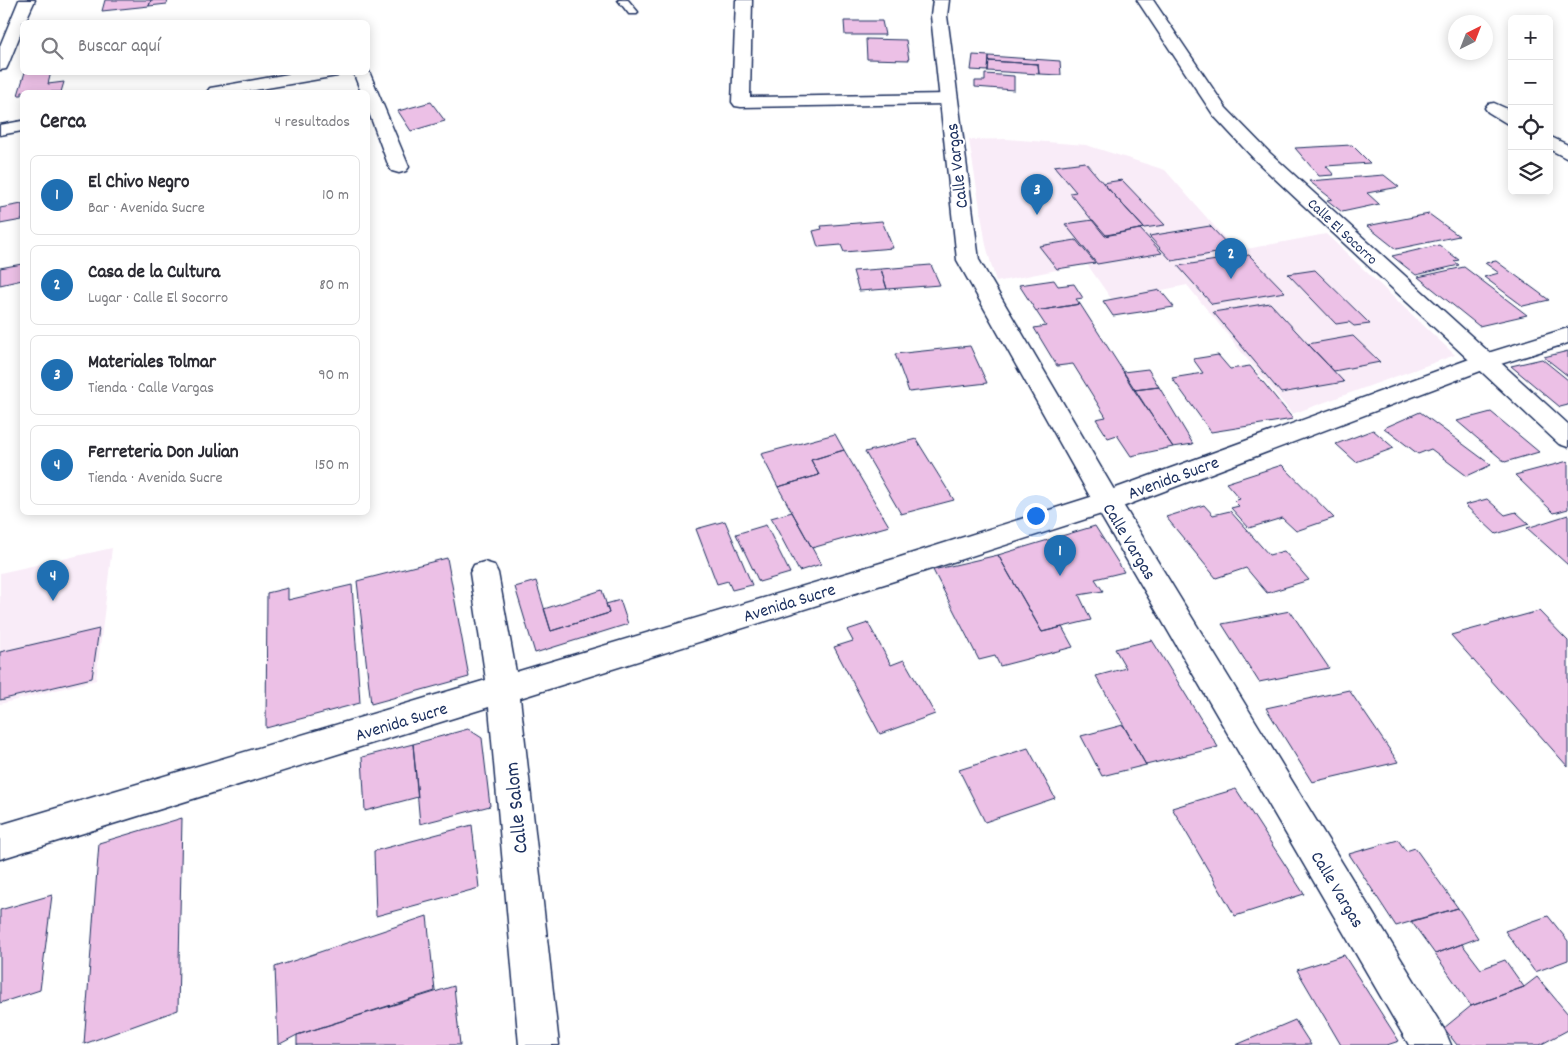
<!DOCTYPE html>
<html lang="es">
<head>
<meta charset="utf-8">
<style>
  :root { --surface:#fff; --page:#f2f2f3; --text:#2b2b33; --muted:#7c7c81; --line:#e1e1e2; --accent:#1f6fb2 }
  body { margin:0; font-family:Dekko,sans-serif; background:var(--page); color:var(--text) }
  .controls { position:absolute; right:15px; top:15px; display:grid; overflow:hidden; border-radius:8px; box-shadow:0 2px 12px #0003 }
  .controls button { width:45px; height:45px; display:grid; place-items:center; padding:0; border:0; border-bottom:1px solid var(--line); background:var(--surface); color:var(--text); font:25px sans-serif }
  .compass { position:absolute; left:1448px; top:15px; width:45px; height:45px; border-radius:50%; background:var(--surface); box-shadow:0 2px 12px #0003; rotate:42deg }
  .you { position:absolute; left:1035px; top:515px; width:18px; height:18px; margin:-12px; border:4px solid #fff; border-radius:50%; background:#1a73e8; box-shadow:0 0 0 8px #1a73e833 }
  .badge { display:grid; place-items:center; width:32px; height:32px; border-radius:50%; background:var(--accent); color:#fff; font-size:16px; font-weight:700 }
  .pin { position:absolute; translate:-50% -41px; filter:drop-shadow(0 1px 2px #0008) }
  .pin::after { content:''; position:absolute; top:26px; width:18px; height:15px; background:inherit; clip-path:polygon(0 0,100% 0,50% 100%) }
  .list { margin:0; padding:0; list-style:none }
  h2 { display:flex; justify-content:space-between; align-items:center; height:65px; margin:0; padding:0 20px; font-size:21px }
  h2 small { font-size:16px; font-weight:400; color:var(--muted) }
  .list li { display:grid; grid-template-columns:32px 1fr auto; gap:15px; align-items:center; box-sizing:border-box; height:80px; margin:0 10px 10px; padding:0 10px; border:1px solid var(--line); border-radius:8px }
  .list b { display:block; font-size:19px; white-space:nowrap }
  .list p { margin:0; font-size:16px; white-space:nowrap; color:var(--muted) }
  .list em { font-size:16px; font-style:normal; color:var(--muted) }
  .icon { flex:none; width:28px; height:28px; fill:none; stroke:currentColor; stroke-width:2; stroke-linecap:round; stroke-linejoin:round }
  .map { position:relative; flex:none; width:1568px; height:1045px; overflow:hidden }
  .search { position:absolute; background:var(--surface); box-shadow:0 2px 12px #0003; left:20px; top:20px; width:350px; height:55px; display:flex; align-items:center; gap:12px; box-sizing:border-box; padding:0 18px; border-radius:8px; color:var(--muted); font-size:19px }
  .panel { position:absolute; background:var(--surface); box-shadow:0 2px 12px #0003; left:20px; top:90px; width:350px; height:425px; border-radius:8px }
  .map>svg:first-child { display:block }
</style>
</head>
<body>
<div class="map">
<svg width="1568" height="1045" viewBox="0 0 1568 1045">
  <rect width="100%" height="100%" fill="#fff"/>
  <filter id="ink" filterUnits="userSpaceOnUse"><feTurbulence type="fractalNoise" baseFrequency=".02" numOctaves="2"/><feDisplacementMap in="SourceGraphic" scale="10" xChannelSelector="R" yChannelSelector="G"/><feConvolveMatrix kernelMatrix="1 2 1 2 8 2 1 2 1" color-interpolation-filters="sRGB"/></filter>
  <g filter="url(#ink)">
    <!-- built -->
    <path fill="#f9ecf8" d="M1006,139L1086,145L1165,170L1236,251L1326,234L1455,355L1292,414L1187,285L1112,300L1087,264L996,282L986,245L969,140Z
      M112,548L96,680L0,704V573Z"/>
    <!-- building -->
    <path fill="#ecc0e6" stroke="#1b2f5e" d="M105,0H151L149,6L102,11Z
      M151,0H168L167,4L149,6Z
      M844,21H882L885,35H845Z
      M866,39L906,40L909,60L867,59Z
      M973,55L989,56L988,71L971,70Z
      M989,56L1060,61L1061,75L1039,74L1038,64L989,61Z
      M989,61L1038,64L1039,74L988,71Z
      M25,72H51L48,84L64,82L61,92H22V95H18Z
      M985,74L1014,76V90L975,87V81H985Z
      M431,102L445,121L411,131L398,111Z
      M1352,145L1370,163L1326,166L1334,175L1319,176L1295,148Z
      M1085,162L1103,183L1144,228L1105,236L1070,193L1076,192L1054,166Z
      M1384,175L1399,187L1367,193L1379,204L1342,212L1327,200L1332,199L1309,181Z
      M1122,180L1165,225L1144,228L1103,183Z
      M22,204V220L0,224V208Z
      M1429,214L1459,236L1396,249L1367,226Z
      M1093,220L1106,235L1140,229L1162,253L1097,264L1065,224Z
      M882,221L893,248L844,252L841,245L818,247L813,231L822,229L821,226Z
      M1210,226L1233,250L1172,261L1149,236Z
      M1076,240L1095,263L1057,269L1039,246Z
      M1439,245L1459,260L1454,261L1459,265L1416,275L1392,256Z
      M1249,255L1285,292L1212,304L1178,266Z
      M1496,261L1549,300L1523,306L1484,277L1499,273L1485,263Z
      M22,264V280L0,285V268Z
      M931,265L940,285L887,289L881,269Z
      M1464,267L1527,315L1479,326L1418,277Z
      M881,269L887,289L859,291L853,271Z
      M1315,270L1370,324L1354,326L1349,322L1336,324L1288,274Z
      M1054,280L1058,286L1074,284L1083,298L1076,299L1080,304L1036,311L1019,285Z
      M1160,290L1174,307L1113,316L1103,301Z
      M1270,303L1308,344L1344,382L1281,393L1213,312Z
      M1080,304L1159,427L1173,447L1131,456L1117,435L1108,438L1096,419L1106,417L1073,364L1057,366L1034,328L1046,326L1036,311Z
      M1353,336L1380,362L1334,371L1308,344Z
      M970,346L987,383L909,392L895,354Z
      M1568,351V376L1544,357Z
      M1218,355L1230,369L1250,366L1293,419L1211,432L1172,378L1203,373L1193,359Z
      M1542,359L1568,380V405L1560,407L1511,366Z
      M1148,369L1159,387L1134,390L1123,372Z
      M1159,387L1193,444L1173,447L1134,390Z
      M1420,412L1491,465L1467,476L1431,449L1418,454L1384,428Z
      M1491,412L1539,452L1505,462L1457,421Z
      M1373,430L1394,448L1356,462L1336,444Z
      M835,434L844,450L811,460L819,475L778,487L761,454Z
      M916,439L954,500L901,514L865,452Z
      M844,450L889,526L812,548L778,487L819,475L811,460Z
      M1568,461V509L1554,513L1515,475Z
      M1282,465L1334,518L1296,531L1282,518L1249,528L1231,508L1239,506L1234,501L1240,499L1226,483Z
      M1487,499L1505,515L1516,512L1529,524L1496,534L1465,505Z
      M1204,505L1213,515L1230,511L1269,555L1284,551L1309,580L1267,593L1246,568L1216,578L1166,517Z
      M792,512L821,564L799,571L771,518Z
      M1568,515V565L1527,528Z
      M725,521L752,585L732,590L728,581L717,584L696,529Z
      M766,525L790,573L759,582L736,534Z
      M1095,526L1124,572L1095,579L1103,591L1079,595L1091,620L1042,632L998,555Z
      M998,555L1042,632L1062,627L1073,647L1000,666L995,656L979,660L933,570Z
      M447,558L469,677L371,704L357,581Z
      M536,581L551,631L609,613L606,604L620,600L628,624L535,653L515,587Z
      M352,585L360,703L266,728L267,593L288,588V600Z
      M602,590L609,613L551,631L544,609Z
      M1290,611L1329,668L1259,682L1222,624Z
      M1539,611L1568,641V767L1451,635Z
      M868,623L891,665L904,660L935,714L880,734L834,647L853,641L847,630Z
      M99,629L92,678L0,700V652Z
      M1152,640L1218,747L1146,765L1096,676L1126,668L1115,649Z
      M1349,690L1398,762L1312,782L1266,708Z
      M1123,725L1146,765L1102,776L1081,736Z
      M468,729L482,738L490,806L420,824L413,744Z
      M413,744L418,797L365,811L362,757Z
      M1028,748L1055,798L985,822L959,770Z
      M1236,789L1304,894L1235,916L1172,808Z
      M182,818L178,1010L84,1044L99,843Z
      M472,825L479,888L376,916L374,851Z
      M1398,840L1406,851L1415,848L1458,908L1396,926L1349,854Z
      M52,895L40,990L0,1003V910Z
      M1458,908L1478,938L1435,954L1411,921Z
      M427,916L435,991L297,1035L278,1045L275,967Z
      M1548,916L1568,941V960L1535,972L1505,931Z
      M1462,944L1481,969L1505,960L1524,987L1471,1006L1435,954Z
      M1344,955L1399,1041L1387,1045H1341L1297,970Z
      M1537,977L1568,1014V1030L1540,1045H1457L1444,1028L1471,1006L1524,987Z
      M454,986L460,1045H297V1035Z
      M1295,1020L1311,1045H1236Z"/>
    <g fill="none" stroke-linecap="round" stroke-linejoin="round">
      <defs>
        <path id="lane" d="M618,0H628L638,12L637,14H629Z"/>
        <path id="street" d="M19,0H35L25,22H22V30L8,65L6,69L0,70V46Z
          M736,0H752L750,97L948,94L954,95L957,99L954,103L948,104L741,107L735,106L732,102Z
          M368,69L409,167L406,171L399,173L392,171L389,167L368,110V92H361L353,72H368Z
          M299,72H339L337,76L331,77L243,92H207L210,88L216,87Z
          M1494,103L1512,111V124L1506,123L1488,112L1485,108L1488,104Z
          M22,121V131L0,135V125Z
          M1549,136L1568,145V159L1549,149Z
          M1568,328V343L1491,367L1117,509L894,581L520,698L559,1045H519L489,707L0,859V825L486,680L470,573L474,565L484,562L494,565L498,573L516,672L894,559L1097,495L1475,357Z"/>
        <path id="secondary" d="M933,0H949L947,16L979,260L1117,495L1445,1031L1451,1045H1409L1097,509L957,260L931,16Z
          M1137,0H1153L1226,108L1270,153L1568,424V447L1559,444L1256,161L1214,116Z"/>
      </defs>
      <!-- lane casing -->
      <use href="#lane" stroke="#1b2f5e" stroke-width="3"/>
      <!-- street casing -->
      <use href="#street" stroke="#1b2f5e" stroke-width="3"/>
      <!-- secondary casing -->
      <use href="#secondary" stroke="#1b2f5e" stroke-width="3"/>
      <!-- lane -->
      <use href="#lane" fill="#fff" fill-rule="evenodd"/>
      <!-- street -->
      <use href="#street" fill="#fff" fill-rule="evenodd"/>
      <!-- secondary -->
      <use href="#secondary" fill="#fff" fill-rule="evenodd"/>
    </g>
  </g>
  <g text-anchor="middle" stroke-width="4" stroke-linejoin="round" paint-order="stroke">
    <!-- far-street labels -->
    <g font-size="15" fill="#1b2f5e" stroke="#fff">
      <text transform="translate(1343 231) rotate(43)" y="5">Calle El Socorro</text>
    </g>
    <!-- street labels -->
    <g font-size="18" fill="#1b2f5e" stroke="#fff">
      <text transform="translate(956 166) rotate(-97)" y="6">Calle Vargas</text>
      <text transform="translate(1173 477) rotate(-20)" y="6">Avenida Sucre</text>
      <text transform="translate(1130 541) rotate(59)" y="6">Calle Vargas</text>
      <text transform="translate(789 602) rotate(-17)" y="6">Avenida Sucre</text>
      <text transform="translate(401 721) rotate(-17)" y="6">Avenida Sucre</text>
      <text transform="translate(1338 889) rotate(59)" y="6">Calle Vargas</text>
    </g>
    <!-- near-street labels -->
    <g font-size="21" fill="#1b2f5e" stroke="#fff">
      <text transform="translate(515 808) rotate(-96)" y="7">Calle Salom</text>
    </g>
  </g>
</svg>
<div class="controls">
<button>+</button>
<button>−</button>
<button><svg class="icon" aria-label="locate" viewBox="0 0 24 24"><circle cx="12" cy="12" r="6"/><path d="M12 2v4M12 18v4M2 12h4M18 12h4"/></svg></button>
<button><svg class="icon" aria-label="layers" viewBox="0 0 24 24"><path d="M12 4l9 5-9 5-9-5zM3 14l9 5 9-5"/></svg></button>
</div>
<svg class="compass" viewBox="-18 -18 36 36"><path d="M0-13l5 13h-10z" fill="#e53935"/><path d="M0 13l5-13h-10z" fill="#7c7c81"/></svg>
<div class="you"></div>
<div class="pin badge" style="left:1060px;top:576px">1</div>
<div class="pin badge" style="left:1231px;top:279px">2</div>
<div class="pin badge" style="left:1037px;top:215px">3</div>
<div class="pin badge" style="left:53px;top:601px">4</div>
<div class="search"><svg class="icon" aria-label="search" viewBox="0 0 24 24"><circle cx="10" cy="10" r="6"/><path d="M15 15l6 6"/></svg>Buscar aquí</div>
<section class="panel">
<h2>Cerca<small>4 resultados</small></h2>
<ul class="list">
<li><span class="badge">1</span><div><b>El Chivo Negro</b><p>Bar · Avenida Sucre</p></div><em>10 m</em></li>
<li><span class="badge">2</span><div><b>Casa de la Cultura</b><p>Lugar · Calle El Socorro</p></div><em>80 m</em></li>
<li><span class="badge">3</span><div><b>Materiales Tolmar</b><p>Tienda · Calle Vargas</p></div><em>90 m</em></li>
<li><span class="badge">4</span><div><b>Ferreteria Don Julian</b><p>Tienda · Avenida Sucre</p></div><em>150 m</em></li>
</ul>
</section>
</div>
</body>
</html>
